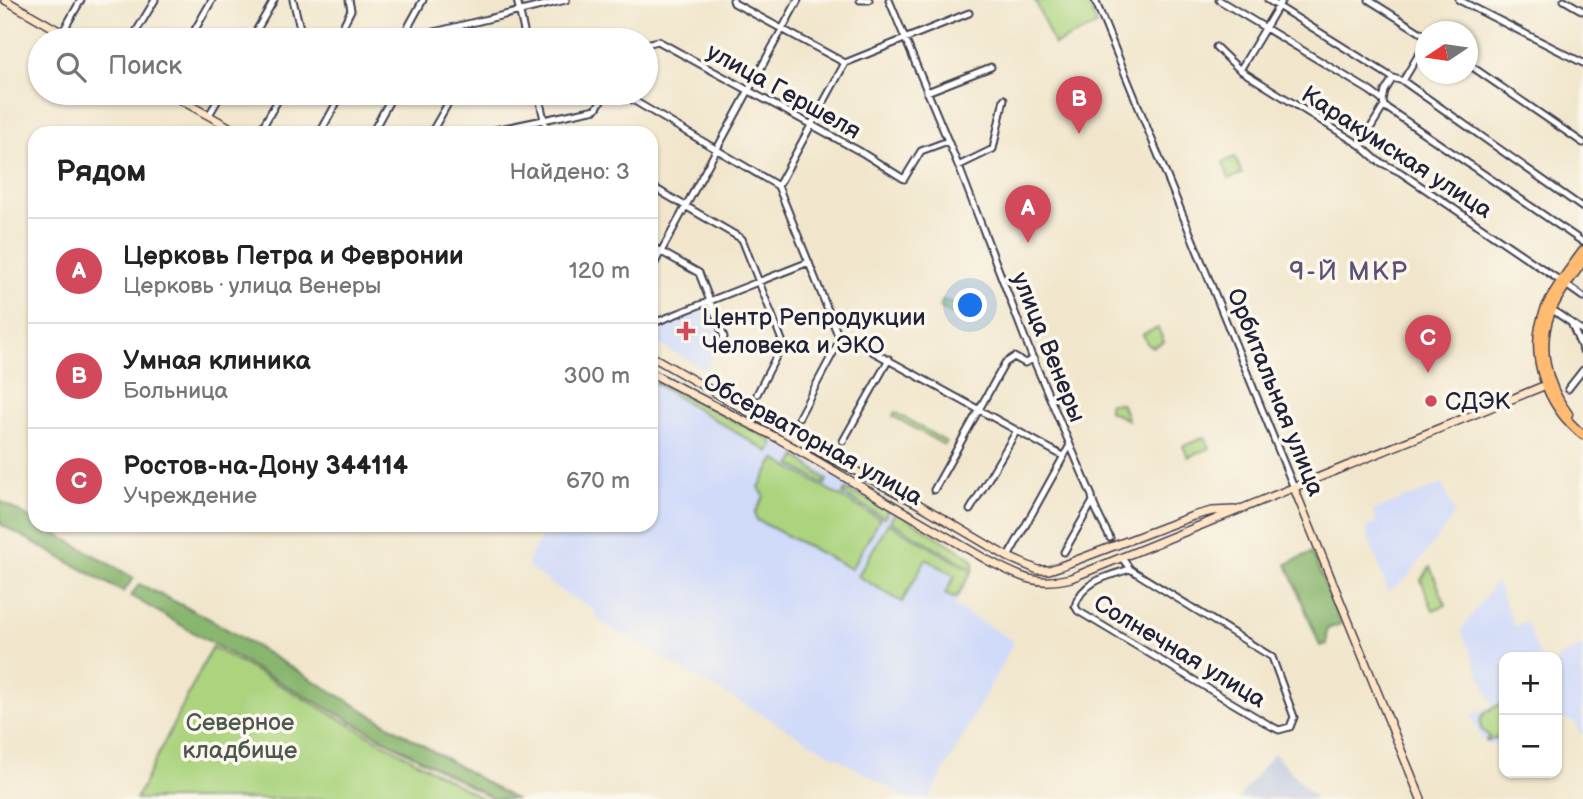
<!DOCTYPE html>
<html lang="ru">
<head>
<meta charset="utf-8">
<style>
  :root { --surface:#fff; --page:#f2f2f2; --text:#222; --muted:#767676; --line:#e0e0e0; --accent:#d1495b }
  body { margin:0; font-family:"Balsamiq Sans",sans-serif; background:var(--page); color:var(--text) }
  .controls { position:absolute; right:21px; bottom:21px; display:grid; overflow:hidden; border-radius:14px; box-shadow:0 2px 5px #0004 }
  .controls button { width:63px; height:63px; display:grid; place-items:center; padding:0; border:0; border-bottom:2px solid var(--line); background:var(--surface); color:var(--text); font:35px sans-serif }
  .compass { position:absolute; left:1415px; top:21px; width:63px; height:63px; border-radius:50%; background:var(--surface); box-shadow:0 2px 5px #0004; rotate:257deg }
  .you { position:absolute; left:971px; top:306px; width:24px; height:24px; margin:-18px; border:5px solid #fff; border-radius:50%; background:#1a73e8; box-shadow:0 0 0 10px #1a73e833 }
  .badge { display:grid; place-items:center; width:46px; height:46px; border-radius:50%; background:var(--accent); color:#fff; font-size:23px; font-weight:700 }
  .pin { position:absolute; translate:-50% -58px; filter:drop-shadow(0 2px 4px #0008) }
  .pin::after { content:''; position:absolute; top:37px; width:24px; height:21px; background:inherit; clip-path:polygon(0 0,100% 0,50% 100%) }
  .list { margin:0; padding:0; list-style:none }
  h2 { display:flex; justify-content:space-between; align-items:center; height:91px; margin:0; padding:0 28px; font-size:30px }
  h2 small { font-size:23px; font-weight:400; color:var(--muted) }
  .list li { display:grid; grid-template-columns:46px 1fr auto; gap:21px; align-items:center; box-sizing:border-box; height:105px; padding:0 28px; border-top:2px solid var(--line) }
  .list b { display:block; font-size:26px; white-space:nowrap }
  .list p { margin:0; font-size:23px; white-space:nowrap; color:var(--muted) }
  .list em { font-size:23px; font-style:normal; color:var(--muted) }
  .icon { flex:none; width:38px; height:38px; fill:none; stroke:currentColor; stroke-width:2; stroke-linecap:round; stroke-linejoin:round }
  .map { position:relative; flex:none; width:1583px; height:799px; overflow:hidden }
  .search { position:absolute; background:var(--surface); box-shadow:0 2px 5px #0004; left:28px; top:28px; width:630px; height:77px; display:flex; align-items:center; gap:18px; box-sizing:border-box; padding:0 24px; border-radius:38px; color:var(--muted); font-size:26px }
  .panel { position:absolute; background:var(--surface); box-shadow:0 2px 5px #0004; left:28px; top:126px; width:630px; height:406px; border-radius:21px }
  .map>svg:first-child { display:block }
</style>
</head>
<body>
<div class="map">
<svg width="1583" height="799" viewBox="0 0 1583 799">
  <rect width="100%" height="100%" fill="#fbf7ec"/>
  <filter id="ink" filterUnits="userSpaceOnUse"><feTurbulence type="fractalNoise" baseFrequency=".0143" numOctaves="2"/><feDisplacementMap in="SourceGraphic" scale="14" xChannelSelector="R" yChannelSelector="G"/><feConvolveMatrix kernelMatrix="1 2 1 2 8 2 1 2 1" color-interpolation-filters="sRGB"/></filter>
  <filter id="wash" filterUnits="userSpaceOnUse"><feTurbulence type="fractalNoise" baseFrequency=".00686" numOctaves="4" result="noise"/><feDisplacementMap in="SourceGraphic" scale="28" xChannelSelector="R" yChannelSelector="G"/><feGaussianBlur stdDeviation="1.57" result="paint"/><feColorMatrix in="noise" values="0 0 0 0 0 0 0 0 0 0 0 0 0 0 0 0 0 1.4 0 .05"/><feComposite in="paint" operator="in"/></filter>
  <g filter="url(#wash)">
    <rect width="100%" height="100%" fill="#f1e6cc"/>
    <!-- built -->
    <path fill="#d0daf9" d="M709,303L723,337L706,370L651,340V326Z
      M651,377L740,421L975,560L973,572L954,606L1012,640L1013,644L929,799H909L600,622L592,608L565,594L529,568L528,561L548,525H651Z
      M1442,484L1455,512L1449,523L1406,579L1388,592L1365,528L1377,523L1373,511Z
      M1496,581L1514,626L1526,622L1540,657H1504V740L1490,746L1480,737L1471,715L1493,706L1461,630Z
      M1583,645V735L1580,733L1576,723L1557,718V658Z"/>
    <!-- industrial -->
    <path fill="#bac4de" d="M1274,753L1316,799H1238Z"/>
    <!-- green -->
    <path fill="#acd47f" stroke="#677b5d" stroke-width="2" d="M1035,0H1087L1097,25L1054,45Z
      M1235,157L1242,174L1229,179L1223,162Z
      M943,300L965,310L960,319L939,307Z
      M1158,328L1164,342L1152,347L1146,342L1143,334Z
      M651,378L771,440L773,445L769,452L651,381Z
      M1109,403H1121L1128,420L1109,411Z
      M895,412L946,442L944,445L893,416Z
      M1205,437L1210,448L1188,457L1183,446Z
      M797,456L827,480L825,484L792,465Z
      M775,459L880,519L851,569L757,520L755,513L764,496L759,487Z
      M845,490L886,506L888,510L884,518L843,494Z
      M895,513H899L970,557L974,562L973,569L890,521Z
      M888,523L972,571L957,597L954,598L945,594L955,576L926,559L902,602L858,576Z
      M1430,567L1446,605L1433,610L1421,580Z
      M212,647L483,799H136Z
      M1504,703V734L1487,742L1486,740L1490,737L1481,729C1477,712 1491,709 1504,703Z"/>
    <!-- forest -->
    <path fill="#89b66e" stroke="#566c54" stroke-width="2" d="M0,501L35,521V525H41L134,578L123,592L0,524Z
      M1312,552L1341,624L1327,629V644L1320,646L1287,564Z
      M139,584L206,617L514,799H493L261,672L131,596Z"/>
  </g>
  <g filter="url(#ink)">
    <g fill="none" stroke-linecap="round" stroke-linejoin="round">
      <defs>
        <path id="street" d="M293,0L303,40
          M517,0L526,40
          M733,0L734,3L845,63L969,13
          M860,0H869
          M889,0L961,172L1031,354L1092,496C1092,506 1105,527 1110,538
          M1095,0L1294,488
          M1219,0L1370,91L1383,101L1384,106L1583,242
          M1268,0L1393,78L1403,81L1583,208
          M1369,0L1426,36
          M1459,0L1583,63
          M1564,0L1583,11
          M62,33L81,0
          M131,40L155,0
          M189,40L212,0
          M251,40L274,0
          M336,40L351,10L349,0
          M401,40L566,0
          M401,40L423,0
          M646,44L658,41L861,152L904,179L921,151L948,141
          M1216,47L1240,70L1360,145L1378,161L1400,172L1562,282
          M1468,64L1583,143
          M1240,70L1282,0
          M1403,81L1426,42
          M927,92L991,67
          M402,93L412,96L425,93
          M538,93L547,133
          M621,93L778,186L840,340L799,417
          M1383,101L1385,91L1393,78
          M209,115L222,93
          M259,133L282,93
          M320,133L342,93
          M372,133L394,93
          M431,133L454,93
          M493,133L495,130L596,109L606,93
          M1360,145L1384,106
          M958,166L993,149L1004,99
          M651,186L742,239L783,343L757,394
          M778,186L845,63
          M651,246L699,273L724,337L717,350
          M651,270L798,0
          M1566,285L1583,297
          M1551,309L1583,331
          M651,324L809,262
          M1572,325L1583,351
          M837,332L1063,456
          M1568,389L1583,370
          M843,441L889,359
          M934,490L1005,363L1014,357L1025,363L1034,359
          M970,510L1016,432
          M1064,552L1092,503
          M1008,557L1070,445
          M1122,558L1130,569L1272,657L1294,717L1290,727L1279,730L1271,726L1078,611L1075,606C1082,581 1108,576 1130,569"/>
        <path id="secondary" d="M5,0L75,40
          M168,93L240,133
          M651,356L803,443L920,505L1008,557L1038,570H1049L1061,566L1193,516L1212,511L1234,510
          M651,373L779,439L987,560C1019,576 1034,587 1071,578L1551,383
          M1294,488L1421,799"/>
        <path id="primary" d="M1583,251C1570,269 1554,289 1545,310C1527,355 1547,406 1583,435
          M1568,414C1546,385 1537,346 1551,311C1558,294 1572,277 1583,261"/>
      </defs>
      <!-- street casing -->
      <use href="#street" stroke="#413f51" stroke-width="9"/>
      <!-- secondary casing -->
      <use href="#secondary" stroke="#413f51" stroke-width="10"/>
      <!-- primary casing -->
      <use href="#primary" stroke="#413f51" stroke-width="11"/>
      <!-- street -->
      <use href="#street" stroke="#fff" stroke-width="5"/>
      <!-- secondary -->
      <use href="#secondary" stroke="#ffe4c6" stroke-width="7"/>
      <!-- primary -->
      <use href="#primary" stroke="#febb71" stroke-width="8"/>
    </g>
  </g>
  <!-- markers -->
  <g fill="#d1495b" stroke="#fbf7ec" stroke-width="2.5">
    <path d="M682.5 320.5h7v7h7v7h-7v7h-7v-7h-7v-7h7z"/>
    <circle cx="1431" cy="401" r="7"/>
  </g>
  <g text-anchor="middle" stroke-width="7" stroke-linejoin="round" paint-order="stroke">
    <!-- street labels -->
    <g font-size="24" fill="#22223b" stroke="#fbf7ec">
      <text transform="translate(784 91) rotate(29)" y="8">улица Гершеля</text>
      <text transform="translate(1397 152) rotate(33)" y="8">Каракумская улица</text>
      <text transform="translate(1049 347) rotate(68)" y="8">улица Венеры</text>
      <text transform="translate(1276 392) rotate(68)" y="8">Орбитальная улица</text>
      <text transform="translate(813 439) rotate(29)" y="8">Обсерваторная улица</text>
      <text transform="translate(1180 651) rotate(31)" y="8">Солнечная улица</text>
    </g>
    <!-- poi labels -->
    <g font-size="24" fill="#22223b" stroke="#fbf7ec" text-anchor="start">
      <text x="702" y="325">Центр Репродукции<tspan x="702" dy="28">Человека и ЭКО</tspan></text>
      <text x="1445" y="409">СДЭК</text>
    </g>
    <!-- park labels -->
    <g font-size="24" fill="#4b574f" stroke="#fbf7ec">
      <text x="240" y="730">Северное<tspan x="240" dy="28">кладбище</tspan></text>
    </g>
    <!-- neighbourhood labels -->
    <g font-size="26" letter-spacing="2" fill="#5d5178" stroke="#fbf7ec">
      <text x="1349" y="280">9-Й МКР</text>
    </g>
  </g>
</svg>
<div class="controls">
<button>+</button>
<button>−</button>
</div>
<svg class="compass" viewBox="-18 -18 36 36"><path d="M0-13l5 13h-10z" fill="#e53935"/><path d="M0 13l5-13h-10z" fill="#767676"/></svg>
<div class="you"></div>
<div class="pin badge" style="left:1028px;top:243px">A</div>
<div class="pin badge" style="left:1079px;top:134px">B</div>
<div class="pin badge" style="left:1428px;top:373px">C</div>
<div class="search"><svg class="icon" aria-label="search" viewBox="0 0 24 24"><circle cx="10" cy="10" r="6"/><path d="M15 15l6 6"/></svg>Поиск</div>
<section class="panel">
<h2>Рядом<small>Найдено: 3</small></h2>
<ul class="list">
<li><span class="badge">A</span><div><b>Церковь Петра и Февронии</b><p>Церковь · улица Венеры</p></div><em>120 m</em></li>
<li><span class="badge">B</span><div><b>Умная клиника</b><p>Больница</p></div><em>300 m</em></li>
<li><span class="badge">C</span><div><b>Ростов-на-Дону 344114</b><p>Учреждение</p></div><em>670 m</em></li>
</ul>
</section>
</div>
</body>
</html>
